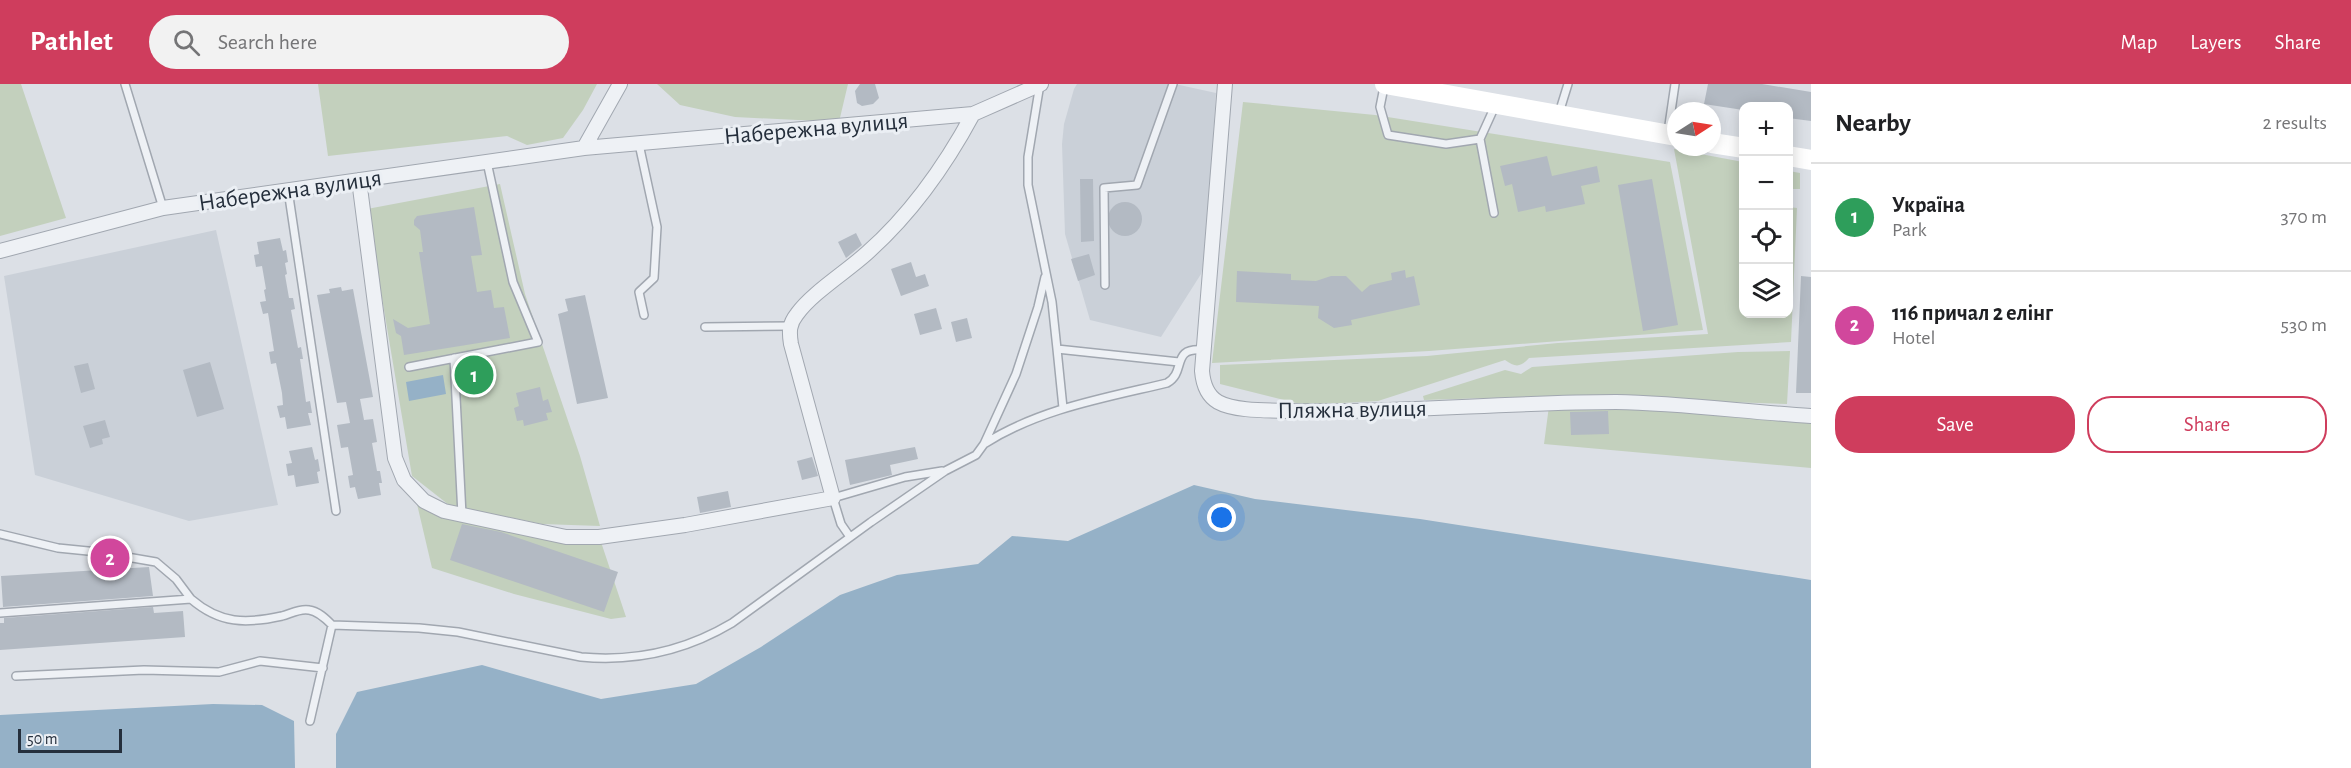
<!DOCTYPE html>
<html lang="en">
<head>
<meta charset="utf-8">
<style>
  :root { --surface:#fff; --page:#f2f2f2; --text:#202124; --muted:#757577; --line:#e0e0e0; --accent:#cf3d5d }
  body { margin:0; font-family:"Alegreya Sans",sans-serif; background:var(--page); color:var(--text) }
  .controls { position:absolute; right:18px; top:18px; display:grid; overflow:hidden; border-radius:12px; box-shadow:0 3px 15px #0003 }
  .controls button { width:54px; height:54px; display:grid; place-items:center; padding:0; border:0; border-bottom:2px solid var(--line); background:var(--surface); color:var(--text); font:30px sans-serif }
  .compass { position:absolute; left:1667px; top:18px; width:54px; height:54px; border-radius:50%; background:var(--surface); box-shadow:0 3px 15px #0003; rotate:78deg }
  .scale { position:absolute; left:18px; bottom:15px; width:104px; box-sizing:border-box; padding-left:6px; border:3px solid #252f3c; border-top:0; font-size:16px; line-height:21px; white-space:nowrap; color:#252f3c; -webkit-text-stroke:4px #ebeff4; paint-order:stroke }
  .you { position:absolute; left:1222px; top:434px; width:21px; height:21px; margin:-15px; border:4px solid #fff; border-radius:50%; background:#1a73e8; box-shadow:0 0 0 9px #1a73e833 }
  .badge { display:grid; place-items:center; width:39px; height:39px; border-radius:50%; background:var(--accent); color:#fff; font-size:20px; font-weight:700 }
  .pin { position:absolute; translate:-50% -50%; border:3px solid #fff; box-shadow:0 2px 6px #0006 }
  .list { margin:0; padding:0; list-style:none }
  h2 { display:flex; justify-content:space-between; align-items:center; height:78px; margin:0; padding:0 24px; font-size:26px }
  h2 small { font-size:20px; font-weight:400; color:var(--muted) }
  .list li { display:grid; grid-template-columns:39px 1fr auto; gap:18px; align-items:center; box-sizing:border-box; height:108px; padding:0 24px; border-top:2px solid var(--line) }
  .list b { display:block; font-size:22px; white-space:nowrap }
  .list p { margin:0; font-size:20px; white-space:nowrap; color:var(--muted) }
  .list em { font-size:20px; font-style:normal; color:var(--muted) }
  .actions { display:flex; gap:12px; padding:18px 24px }
  .actions a { flex:1; padding:14px 0; border:2px solid var(--accent); border-radius:24px; text-align:center; font-size:21px; color:var(--accent) }
  .actions .main { background:var(--accent); color:#fff }
  .icon { flex:none; width:33px; height:33px; fill:none; stroke:currentColor; stroke-width:2; stroke-linecap:round; stroke-linejoin:round }
  .map { position:relative; flex:none; width:1811px; height:684px; overflow:hidden }
  header { display:flex; align-items:center; gap:36px; box-sizing:border-box; height:84px; padding:0 30px; background:var(--accent); color:#fff }
  header strong { font-size:28px }
  nav { display:flex; gap:33px; margin-inline-start:auto; font-size:21px }
  .search { width:420px; height:54px; background:var(--page); display:flex; align-items:center; gap:15px; box-sizing:border-box; padding:0 21px; border-radius:33px; color:var(--muted); font-size:22px }
  main { display:flex }
  aside { flex:1; background:var(--surface) }
  .map>svg:first-child { display:block }
</style>
</head>
<body>
<header>
<strong>Pathlet</strong>
<div class="search"><svg class="icon" aria-label="search" viewBox="0 0 24 24"><circle cx="10" cy="10" r="6"/><path d="M15 15l6 6"/></svg>Search here</div>
<nav><a>Map</a><a>Layers</a><a>Share</a></nav>
</header>
<main>
<div class="map">
<svg width="1811" height="684" viewBox="0 0 1811 684">
  <rect width="100%" height="100%" fill="#dce0e6"/>
  <!-- built -->
  <path fill="#cad0d8" d="M1077,0H1175L1216,9L1205,172L1201,190L1161,253L1090,236L1065,150L1062,60L1064,40L1074,5Z
    M216,146L278,421L189,437L35,391L4,192Z"/>
  <!-- green -->
  <path fill="#c3d0bd" d="M0,0H21L66,134L0,152Z
    M318,0H597L583,26L563,54L527,61L507,52L328,72Z
    M657,0H848L839,38L735,33L680,21Z
    M1243,18L1375,31L1670,78L1703,246L1429,267L1212,279Z
    M1674,65L1743,78L1744,230H1788L1789,123L1797,124L1791,258L1529,274C1520,284 1515,283 1505,276L1378,317L1304,321L1220,300V281L1427,272L1558,259L1708,250Z
    M1789,87L1800,89V105H1789Z
    M500,100L525,210L580,372L600,442L542,440L449,421L412,392L367,125Z
    M1790,267L1787,320L1553,312L1424,316L1423,312L1505,286L1521,290L1532,283L1738,268Z
    M1549,322H1620L1811,335V384L1544,360Z
    M417,420L492,443L601,458L626,533L611,535L514,510L432,484Z"/>
  <!-- water -->
  <path fill="#95b1c7" d="M443,291L446,310L409,317L406,298Z
    M1194,401L1255,415L1420,435L1811,496V684H336V650L357,608L482,581L601,615L696,600L761,563L840,511L897,491L978,480L1012,452L1068,457Z
    M213,620L262,621L294,637L295,684H0V631Z"/>
  <!-- building -->
  <path fill="#b3bac3" d="M860,0H875L879,14L873,20L862,22L857,19L855,7Z
    M1708,0H1762L1811,8V37L1788,34V22H1743V26L1704,20Z
    M1547,72L1552,92L1597,82L1600,98L1581,102L1585,120L1546,128L1545,122L1518,128L1512,100L1505,102L1500,82Z
    M1080,95H1093L1094,157L1081,158Z
    M1652,95L1678,241L1643,247L1618,101Z
    M1108 135a17 17 0 1 1 34 0a17 17 0 1 1-34 0Z
    M474,123L482,171L471,172L477,208L491,206L494,224L504,223L510,254L404,271L401,252L396,249L393,235L408,244L430,240L419,168H423L420,146L414,141V136L417,132Z
    M856,149L862,161L846,174L838,158Z
    M280,154L283,167L286,166L288,178L285,179L287,190L285,191L289,214H293L295,225L291,226L298,264L301,263L303,275H300L306,318L310,317L312,329H308L311,341L287,345L285,333L280,334L277,322L283,321L282,309L276,279L271,280L269,268L274,267L268,229L263,230L260,218L266,217L264,206L266,205L262,182L256,183L254,171L259,170L257,158Z
    M1089,170L1095,191L1078,197L1071,175Z
    M911,178L916,193L925,190L929,202L901,212L891,185Z
    M1405,186L1406,194L1414,192L1420,221L1351,236L1352,241L1334,244L1318,234L1319,222L1236,218L1237,187L1291,190V196L1316,197L1331,192H1346L1362,208L1370,201L1392,196L1391,189Z
    M1801,192L1811,193V309H1796Z
    M341,203L342,207L353,205L373,313L360,315L364,336L373,335L377,358L372,359L377,387H380L382,399H379L381,411L358,415L355,403L350,404L348,392L353,391L348,363L341,364L337,341L350,339L346,318L337,319L317,211L330,209L329,205Z
    M585,211L608,314L577,320L558,230L568,227L565,215Z
    M936,224L942,245L920,251L914,230Z
    M967,234L972,254L956,258L951,238Z
    M210,278L224,325L197,333L183,286Z
    M88,279L95,305L81,309L74,282Z
    M540,303L543,317L548,315L552,328L546,329L548,336L524,342L523,336L517,337L514,324L519,322L516,309Z
    M1608,327L1609,350L1571,351L1570,328Z
    M105,336L110,353L102,355L103,360L90,364L83,342Z
    M312,363L315,376L318,375L320,387L317,388L319,399L296,403L294,391L288,392L286,380L292,379L289,367Z
    M915,363L918,375L890,381L892,391L850,401L845,376Z
    M812,373L818,392L802,396L797,377Z
    M728,407L731,423L700,429L697,413Z
    M462,440L501,448L618,488L604,528L450,476Z
    M149,483L153,512L3,523L1,492Z
    M153,523L154,529L183,527L185,553L0,566V539H4V534Z"/>
  <g fill="none" stroke-linecap="round" stroke-linejoin="round">
    <defs>
      <path id="lane" d="M125,0L163,124
        M1040,0L1028,73V101L1052,218L1057,265L1179,278
        M1384,3L1380,23L1388,51L1446,60L1480,55
        M1559,29L1568,0
        M1668,48L1675,0
        M639,60L657,143L654,194L639,208L644,231
        M288,106L336,427
        M1494,129L1480,55L1495,22
        M1105,201L1104,104L1137,101L1173,0
        M705,243L790,242
        M1057,265L1063,324
        M454,274L462,431
        M409,283L538,258L513,198L487,78
        M984,360C1039,325 1104,314 1167,299C1187,288 1170,263 1203,266
        M0,450L58,464L98,468L156,478L176,495L191,515
        M850,453L841,440L833,414L905,393L942,387
        M0,529L191,515C220,540 246,540 282,532C290,530 300,524 309,526C318,527 326,535 332,541L419,544L458,548L581,573C635,578 685,567 732,539L871,438L945,387L976,371L984,360L1016,290L1038,223L1045,193
        M16,592L144,586L219,588L260,577L323,584
        M310,637L332,541"/>
      <path id="street" d="M1225,0L1202,287C1203,299 1206,311 1218,318C1236,328 1273,326 1294,327C1401,329 1509,318 1616,318C1681,319 1746,328 1811,332
        M584,64L620,0
        M359,96L395,374L404,396L424,417L444,427L566,453H599L685,441L833,414L791,260C789,248 789,240 797,230C812,209 846,188 867,169C911,130 945,82 973,30
        M0,167L163,124L584,64L973,30L1041,0"/>
    </defs>
    <!-- lane casing -->
    <use href="#lane" stroke="#a1a7b0" stroke-width="10"/>
    <!-- street casing -->
    <use href="#street" stroke="#a1a7b0" stroke-width="16"/>
    <!-- lane -->
    <use href="#lane" stroke="#eef1f5" stroke-width="7"/>
    <!-- street -->
    <use href="#street" stroke="#eef1f5" stroke-width="14"/>
    <!-- secondary -->
    <path stroke="#fff" stroke-width="20" d="M1385,0L1419,6L1432,1
      M1419,6L1676,52
      M1712,59L1744,64
      M1788,72L1811,76"/>
  </g>
  <g text-anchor="middle" stroke-width="6" stroke-linejoin="round" paint-order="stroke">
    <!-- street labels -->
    <g font-size="24" fill="#252f3c" stroke="#ebeff4">
      <text transform="translate(816 44) rotate(-5)" y="8">Набережна вулиця</text>
      <text transform="translate(290 106) rotate(-8)" y="8">Набережна вулиця</text>
      <text transform="translate(1352 325) rotate(-1)" y="8">Пляжна вулиця</text>
    </g>
  </g>
</svg>
<div class="controls">
<button>+</button>
<button>−</button>
<button><svg class="icon" aria-label="locate" viewBox="0 0 24 24"><circle cx="12" cy="12" r="6"/><path d="M12 2v4M12 18v4M2 12h4M18 12h4"/></svg></button>
<button><svg class="icon" aria-label="layers" viewBox="0 0 24 24"><path d="M12 4l9 5-9 5-9-5zM3 14l9 5 9-5"/></svg></button>
</div>
<svg class="compass" viewBox="-18 -18 36 36"><path d="M0-13l5 13h-10z" fill="#e53935"/><path d="M0 13l5-13h-10z" fill="#757577"/></svg>
<div class="scale">50 m</div>
<div class="you"></div>
<div class="pin badge" style="left:474px;top:291px;background:#2e9e5b">1</div>
<div class="pin badge" style="left:110px;top:474px;background:#d1479c">2</div>
</div>
<aside>
<h2>Nearby<small>2 results</small></h2>
<ul class="list">
<li><span class="badge" style="background:#2e9e5b">1</span><div><b>Україна</b><p>Park</p></div><em>370 m</em></li>
<li><span class="badge" style="background:#d1479c">2</span><div><b>116 причал 2 елінг</b><p>Hotel</p></div><em>530 m</em></li>
</ul>
<div class="actions"><a class="main">Save</a><a>Share</a></div>
</aside>
</main>
</body>
</html>
